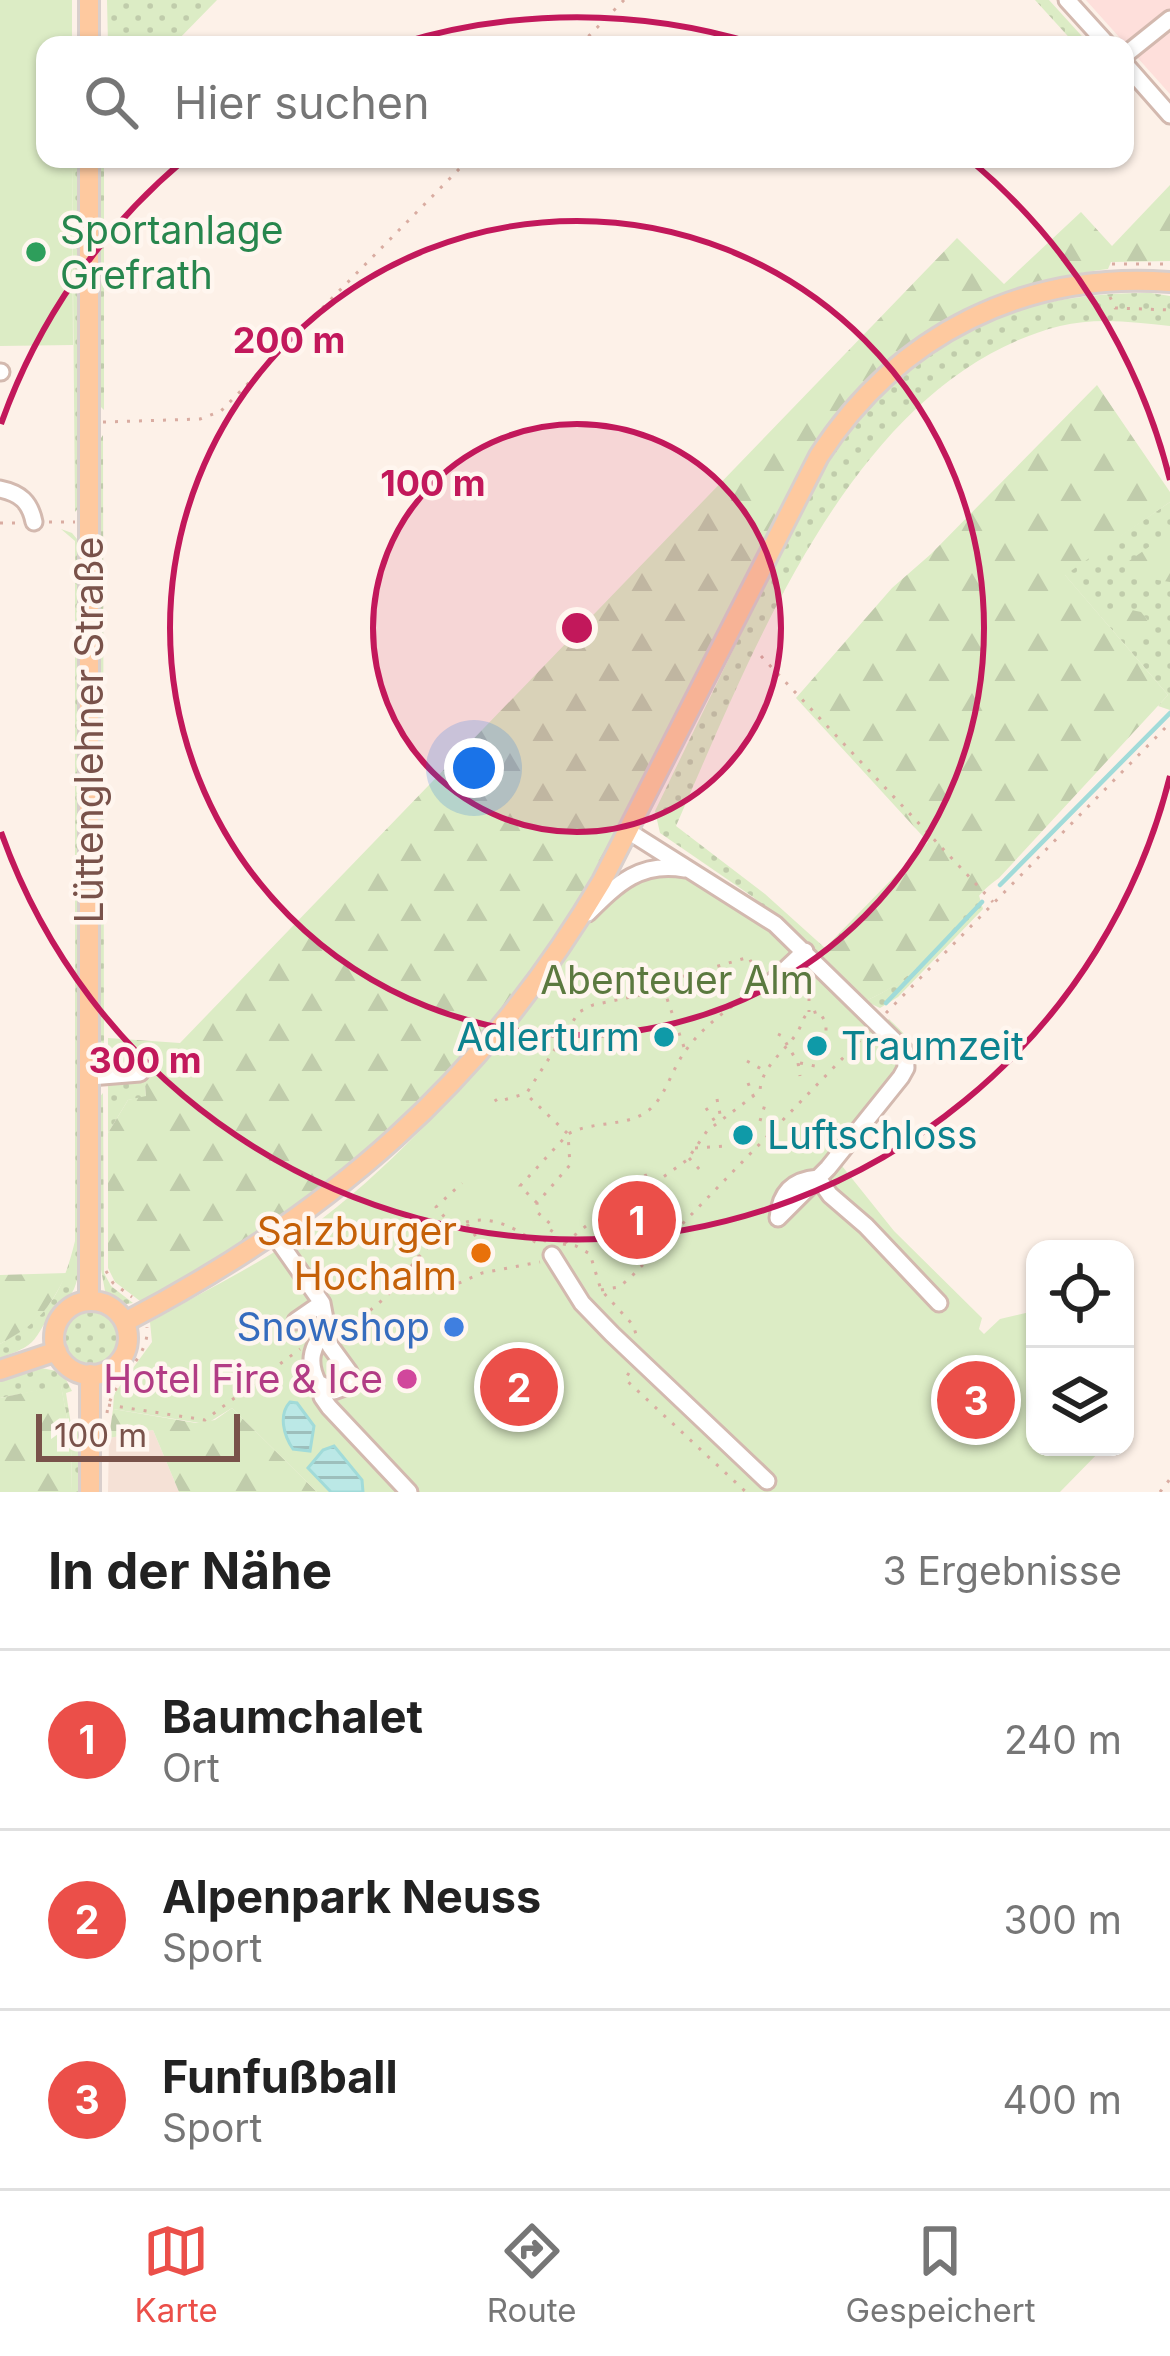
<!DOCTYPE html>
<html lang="de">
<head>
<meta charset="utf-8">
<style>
  :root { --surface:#fff; --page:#f2f2f2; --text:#222; --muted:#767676; --line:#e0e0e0; --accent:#eb4f49 }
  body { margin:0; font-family:Inter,sans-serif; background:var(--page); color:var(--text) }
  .controls { position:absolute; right:36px; bottom:36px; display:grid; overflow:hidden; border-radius:24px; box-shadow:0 3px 9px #0004 }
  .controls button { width:108px; height:108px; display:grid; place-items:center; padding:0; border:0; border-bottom:3px solid var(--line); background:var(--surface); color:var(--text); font:60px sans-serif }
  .scale { position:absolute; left:36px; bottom:30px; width:204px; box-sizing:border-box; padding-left:12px; border:6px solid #79524a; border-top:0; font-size:33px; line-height:42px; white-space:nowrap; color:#79524a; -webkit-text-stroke:9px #fff6ef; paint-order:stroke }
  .you { position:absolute; left:474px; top:768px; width:42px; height:42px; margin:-30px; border:9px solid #fff; border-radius:50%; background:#1a73e8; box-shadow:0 0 0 18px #1a73e833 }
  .badge { display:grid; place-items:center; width:78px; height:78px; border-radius:50%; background:var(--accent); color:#fff; font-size:39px; font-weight:700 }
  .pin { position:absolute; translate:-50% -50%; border:6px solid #fff; box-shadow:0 3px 12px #0006 }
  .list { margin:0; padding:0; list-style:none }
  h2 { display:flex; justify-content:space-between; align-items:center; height:156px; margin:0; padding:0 48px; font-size:51px }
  h2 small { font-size:39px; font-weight:400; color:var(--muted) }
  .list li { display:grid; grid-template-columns:78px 1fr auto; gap:36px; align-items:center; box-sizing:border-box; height:180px; padding:0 48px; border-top:3px solid var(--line) }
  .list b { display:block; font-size:45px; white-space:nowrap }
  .list p { margin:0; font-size:39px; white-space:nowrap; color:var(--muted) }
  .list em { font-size:39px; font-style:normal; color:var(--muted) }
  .icon { flex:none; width:66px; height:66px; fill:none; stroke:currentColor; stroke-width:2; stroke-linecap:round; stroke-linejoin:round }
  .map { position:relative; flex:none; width:1170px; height:1492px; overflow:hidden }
  .search { position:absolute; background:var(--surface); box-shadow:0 3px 9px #0004; left:36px; right:36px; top:36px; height:132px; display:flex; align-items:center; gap:30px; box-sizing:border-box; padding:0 42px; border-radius:24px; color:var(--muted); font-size:45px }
  .sheet { height:696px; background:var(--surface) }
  nav { display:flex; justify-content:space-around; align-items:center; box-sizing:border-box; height:168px; border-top:3px solid var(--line); background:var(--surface); font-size:33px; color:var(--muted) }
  nav a { display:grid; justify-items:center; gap:6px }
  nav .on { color:var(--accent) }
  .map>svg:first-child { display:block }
</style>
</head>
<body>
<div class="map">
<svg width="1170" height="1492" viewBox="0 0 1170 1492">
  <defs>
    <pattern id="grass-dots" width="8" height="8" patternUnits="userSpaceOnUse" patternTransform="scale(3)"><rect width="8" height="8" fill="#dcecc5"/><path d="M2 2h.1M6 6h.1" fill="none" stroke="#c0ccab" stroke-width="1.8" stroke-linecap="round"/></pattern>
    <pattern id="forest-firs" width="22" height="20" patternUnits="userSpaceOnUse" patternTransform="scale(3)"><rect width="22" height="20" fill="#dcecc5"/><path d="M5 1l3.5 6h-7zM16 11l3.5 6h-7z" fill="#c0ccab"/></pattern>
    <pattern id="water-rules" width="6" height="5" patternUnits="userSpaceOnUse" patternTransform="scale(3)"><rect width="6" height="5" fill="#bbe8e6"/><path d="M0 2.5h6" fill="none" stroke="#9dbfbc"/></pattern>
  </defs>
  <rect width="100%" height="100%" fill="#fdf1e8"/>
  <!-- residential -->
  <path fill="#f5e1d6" d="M153,1430L179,1492H108L109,1438Z"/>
  <!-- commercial -->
  <path fill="#fedfdb" d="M1086,0H1170V94L1136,56Z"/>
  <!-- grass -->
  <path fill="url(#grass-dots)" d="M107,0H217L173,45H108Z
    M1035,0H1049L1090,45H1076Z
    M72,159H82V504L75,512Z
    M97,159H104V410L97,403Z
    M1151,293L1170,296V326C1134,322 1096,317 1060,326C854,378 753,651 676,826L765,894L825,948L819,954L753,897L660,833L655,811L809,493C887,353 990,292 1151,293Z
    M103,435L104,1065L97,1057V444Z
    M1170,502V710L1158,706L1168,695L1064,574Z
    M61,529L72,533L82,545V1241C80,1256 80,1275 74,1289C70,1298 61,1301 55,1309C31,1339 43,1343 0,1358V1344C48,1317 62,1294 75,1241V541Z
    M978,892L983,909L898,997L880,1008L865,1001C913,982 951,934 978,892Z
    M144,1072L146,1097L128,1100L108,1133V1084Z
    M103,1093L104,1273L111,1286L133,1303L126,1304L105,1291L97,1248V1100Z
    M61 1336a29 29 0 1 1 58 0a29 29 0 1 1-58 0Z
    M41,1368L62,1372L72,1391L66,1393L72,1431H78L82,1492H71L72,1446L61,1386L0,1398V1381Z"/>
  <!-- forest -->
  <path fill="url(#forest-firs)" d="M1170,185V261L1111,262L1108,269C992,283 885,339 821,438C788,488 764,545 737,599C703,666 666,732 631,799C606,847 584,898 553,943C448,1095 305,1219 140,1301L115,1282L108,1268V1133L128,1100L146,1096L144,1073L121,1074L108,1066V1038L180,1043L957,238L1004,284L1081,212L1112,246Z
    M1097,385L1170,492V502L1065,575L1168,695L999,878C978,892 970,909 954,928C928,958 903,986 865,1001L819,954L928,842L796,698L892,588L931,554Z
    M1170,532V582L1139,577L1129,561Z
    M1122,608L1141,612L1150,623L1142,643L1130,640L1116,621Z
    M67,1273C48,1311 38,1323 0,1344V1275Z
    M61,1385L72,1446L71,1492H0V1398Z
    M232,1408L317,1492H179L153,1430L109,1438L113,1409L196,1423L215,1420Z"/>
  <!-- garden -->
  <path fill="#dcecc5" d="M0,0H72V45H45V159H72L73,345L0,346Z
    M661,873C750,888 816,971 877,1030L889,1019C905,1035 924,1049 914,1074L842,1166L894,1231L982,1318L979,1329L984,1334L1000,1319L1030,1312L1035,1318V1447H1104L1060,1492H317L232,1408L206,1424L113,1409L114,1394L152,1342L150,1322C198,1294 249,1270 294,1239C371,1187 446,1107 505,1035C546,985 596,887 661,873Z"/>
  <!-- water -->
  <path fill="url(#water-rules)" stroke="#a1dbd9" stroke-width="3" d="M290,1402L297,1403L314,1426L310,1451L293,1449C284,1436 278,1415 290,1402Z
    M334,1446L362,1480L363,1492H331L308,1468L323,1450Z"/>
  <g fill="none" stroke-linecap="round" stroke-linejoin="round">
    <!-- stream -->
    <path stroke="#a1dbd9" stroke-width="4.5" d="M1000,885L1170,713
      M886,1003L982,902"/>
    <defs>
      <path id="minor" d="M1067,0L1108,45
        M1125,55L1170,19
        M1125,64L1170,115
        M0,372H1
        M0,489C20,493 30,502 34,522
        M628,831L775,924L905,1051L906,1068L901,1077L828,1168L778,1218
        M588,913C618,883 641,861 685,869
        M769,985L805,951
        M90,1077L140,1073
        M818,1178L830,1195L866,1226L939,1303
        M778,1218C780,1193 792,1180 818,1178
        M275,1236L322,1303L330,1346L349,1372L345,1387L334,1391L318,1383C307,1362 311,1345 328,1329
        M552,1255L582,1303L612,1334L767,1481
        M296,1321L322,1303
        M322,1388V1397L329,1407L409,1492"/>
      <path id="major" d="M89,45V0
        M89,1301V159
        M54 1338a37 37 0 1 1 74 0a37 37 0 1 1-74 0Z
        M125,1322C330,1215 483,1083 602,881L819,456C898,334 1025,271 1170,282
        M0,1370L57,1351
        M90,1492V1374"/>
    </defs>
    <!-- minor casing -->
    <use href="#minor" stroke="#d3b9af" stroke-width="21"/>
    <!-- major casing -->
    <use href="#major" stroke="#d9cfcc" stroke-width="24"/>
    <!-- path -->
    <path stroke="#d9aca1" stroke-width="3" stroke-dasharray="3 9" stroke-linecap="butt" d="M580,45L624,0
      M1112,264H1170
      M1110,297L1115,308L1170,310
      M103,422L200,419L221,411L469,159
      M49,522H75
      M0,523H21
      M761,656L993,902
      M664,990L674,979L749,957L751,962
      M809,998V1012
      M886,1013L1170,723
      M778,1034L782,1036L798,1063L800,1076
      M747,1061L765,1071
      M800,1063L815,1066
      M748,1083L753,1095
      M495,1099L497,1102L524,1094
      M717,1099L721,1119
      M706,1108L716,1123
      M760,1121L767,1098
      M695,1148L726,1146
      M689,1158L700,1170
      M645,1174L657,1201L654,1209
      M637,1177L642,1189
      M657,1198L673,1197
      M537,1203L520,1186L568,1134L526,1094L579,1012L593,1005L664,990L685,1050
      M607,1212L628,1247
      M467,1224L477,1238
      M452,1226L436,1207L462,1183
      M544,1242L554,1227L537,1212V1203L570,1165L568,1134C593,1120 626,1128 649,1110C666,1096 671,1071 684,1053C699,1030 732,1004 756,991
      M565,1243L612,1205L645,1190L687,1160L707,1131L760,1091C761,1067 785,1051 797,1033C801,1027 802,1020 806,1015L819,1011L826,1023V1031
      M563,1244L576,1246L590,1254L601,1290L633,1325L637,1337
      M418,1255L443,1290L482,1273L540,1262
      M106,1271L113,1283L132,1297
      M601,1290L619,1287L630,1278L867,1033
      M343,1334C360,1317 385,1301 399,1282C440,1227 474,1195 539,1245
      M629,1373L625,1379L746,1492
      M108,1405L205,1420L300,1349
      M107,1413C111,1379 150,1360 147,1327
      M1160,1492L1170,1479"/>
    <!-- minor -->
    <use href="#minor" stroke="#fff" stroke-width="15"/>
    <!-- major -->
    <use href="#major" stroke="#fec99f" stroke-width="18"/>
  </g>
  <!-- distance rings -->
  <circle cx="577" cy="628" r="204" fill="#c2185b" fill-opacity=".12"/>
  <g fill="none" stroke="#c2185b" stroke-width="6">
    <circle cx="577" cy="628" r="204"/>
    <circle cx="577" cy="628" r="407"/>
    <path d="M1170 776A611 611 0 0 1 1 832M1 424A611 611 0 0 1 184 160M398 44A611 611 0 0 1 756 44M970 160A611 611 0 0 1 1170 480"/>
  </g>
  <!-- markers -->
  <circle fill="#2e9e5b" stroke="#fff6ef" stroke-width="4.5" cx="36" cy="252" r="12"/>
  <g fill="#0f9aa8" stroke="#fff6ef" stroke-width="4.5">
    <circle cx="664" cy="1037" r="12"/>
    <circle cx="817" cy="1046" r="12"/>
    <circle cx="743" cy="1135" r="12"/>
  </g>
  <circle fill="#e8710a" stroke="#fff6ef" stroke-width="4.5" cx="481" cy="1253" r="12"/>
  <circle fill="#3f7fe0" stroke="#fff6ef" stroke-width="4.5" cx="454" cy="1327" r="12"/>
  <circle fill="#d1479c" stroke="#fff6ef" stroke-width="4.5" cx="407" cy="1379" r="12"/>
  <g text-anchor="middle" stroke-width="9" stroke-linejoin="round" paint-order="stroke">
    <!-- leisure labels -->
    <g font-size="39" fill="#27864d" stroke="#fff6ef" text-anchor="start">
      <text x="60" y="244">Sportanlage<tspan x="60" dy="45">Grefrath</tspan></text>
    </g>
    <!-- street labels -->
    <g font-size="39" fill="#79524a" stroke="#fff6ef">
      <text transform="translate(89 730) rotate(-90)" y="14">Lüttenglehner Straße</text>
    </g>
    <!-- park labels -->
    <g font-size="39" fill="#5b793f" stroke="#fff6ef">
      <text x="677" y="994">Abenteuer Alm</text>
    </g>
    <!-- culture labels -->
    <g font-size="39" fill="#0d838f" stroke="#fff6ef" text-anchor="start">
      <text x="640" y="1051" text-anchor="end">Adlerturm</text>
      <text x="841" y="1060">Traumzeit</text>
      <text x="767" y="1149">Luftschloss</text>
    </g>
    <!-- food labels -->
    <g font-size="39" fill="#c56008" stroke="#fff6ef" text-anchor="end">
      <text x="457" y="1245">Salzburger<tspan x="457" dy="45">Hochalm</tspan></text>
    </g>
    <!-- shop labels -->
    <g font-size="39" fill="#366cbe" stroke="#fff6ef" text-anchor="end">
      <text x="430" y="1341">Snowshop</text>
    </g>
    <!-- hotel labels -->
    <g font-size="39" fill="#b23c85" stroke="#fff6ef" text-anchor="end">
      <text x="383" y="1393">Hotel Fire &amp; Ice</text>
    </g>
  </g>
  <circle cx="577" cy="628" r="18" fill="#c2185b" stroke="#fff6ef" stroke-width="6"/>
  <g font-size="36" text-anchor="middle" font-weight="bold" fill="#c2185b" stroke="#fff6ef" stroke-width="9" stroke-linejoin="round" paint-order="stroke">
    <text x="289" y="353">200 m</text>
    <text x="433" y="496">100 m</text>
    <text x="145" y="1073">300 m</text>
  </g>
</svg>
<div class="controls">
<button><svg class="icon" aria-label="locate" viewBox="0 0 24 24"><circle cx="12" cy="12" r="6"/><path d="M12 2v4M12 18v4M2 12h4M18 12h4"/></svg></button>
<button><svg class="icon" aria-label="layers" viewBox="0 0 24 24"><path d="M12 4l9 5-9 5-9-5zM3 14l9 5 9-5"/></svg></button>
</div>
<div class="scale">100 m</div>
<div class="you"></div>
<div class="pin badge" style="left:637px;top:1220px">1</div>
<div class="pin badge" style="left:519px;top:1387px">2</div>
<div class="pin badge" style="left:976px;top:1400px">3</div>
<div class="search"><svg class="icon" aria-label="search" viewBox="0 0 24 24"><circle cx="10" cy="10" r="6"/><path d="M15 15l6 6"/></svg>Hier suchen</div>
</div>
<section class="sheet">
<h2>In der Nähe<small>3 Ergebnisse</small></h2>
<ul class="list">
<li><span class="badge">1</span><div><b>Baumchalet</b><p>Ort</p></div><em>240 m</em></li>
<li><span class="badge">2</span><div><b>Alpenpark Neuss</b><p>Sport</p></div><em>300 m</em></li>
<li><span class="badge">3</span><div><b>Funfußball</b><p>Sport</p></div><em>400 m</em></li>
</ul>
</section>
<nav>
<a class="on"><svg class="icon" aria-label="map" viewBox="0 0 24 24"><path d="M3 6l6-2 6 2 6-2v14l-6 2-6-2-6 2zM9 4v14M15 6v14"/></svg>Karte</a>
<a><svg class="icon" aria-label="directions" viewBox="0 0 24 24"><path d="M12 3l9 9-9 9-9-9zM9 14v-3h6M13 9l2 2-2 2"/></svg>Route</a>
<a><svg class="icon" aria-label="saved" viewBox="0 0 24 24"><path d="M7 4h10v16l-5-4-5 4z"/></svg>Gespeichert</a>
</nav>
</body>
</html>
